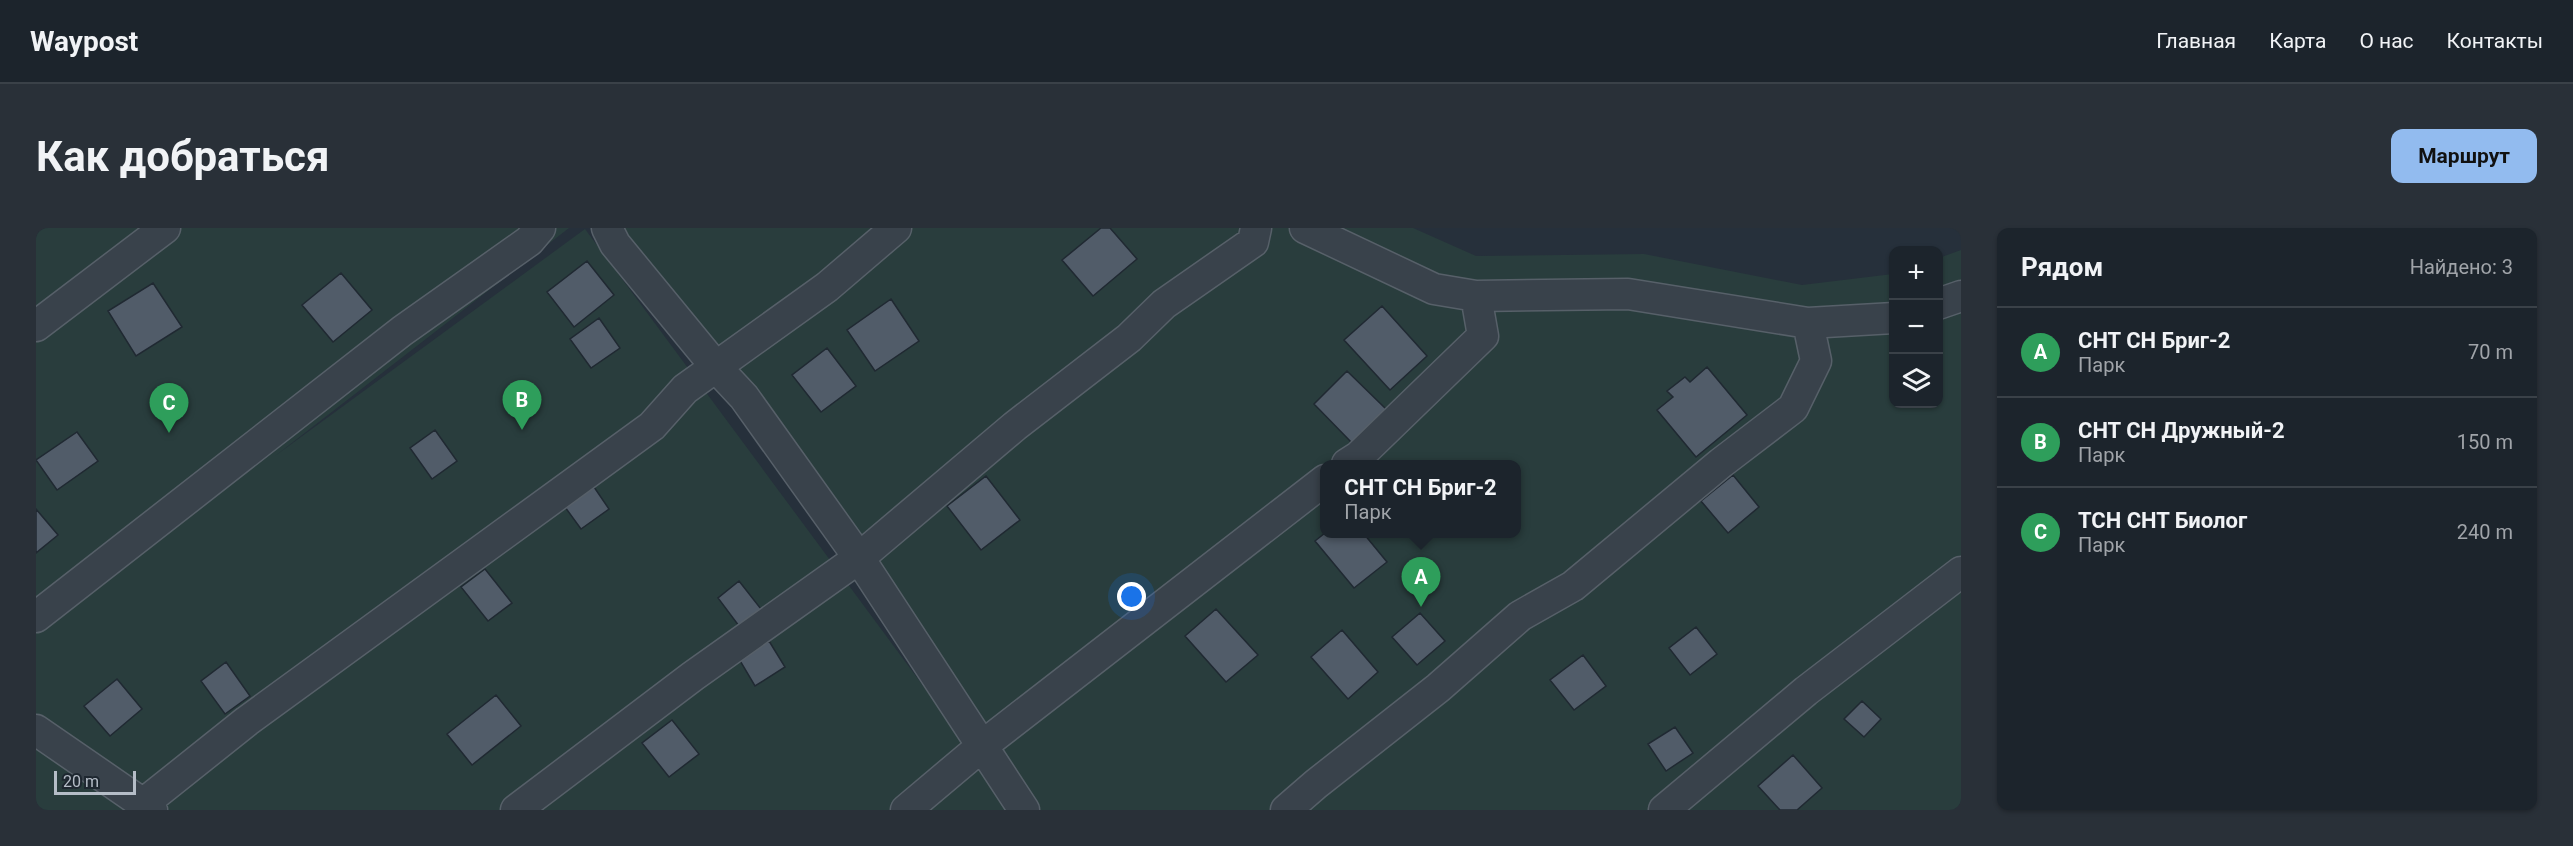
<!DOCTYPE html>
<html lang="ru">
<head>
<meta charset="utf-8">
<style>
  :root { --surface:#1c242c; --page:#293038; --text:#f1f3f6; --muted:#a0a4a9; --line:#3a4148; --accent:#92bbef }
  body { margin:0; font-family:Roboto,sans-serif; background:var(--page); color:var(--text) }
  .controls { position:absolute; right:18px; top:18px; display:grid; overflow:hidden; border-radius:12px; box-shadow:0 2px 4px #0004 }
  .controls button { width:54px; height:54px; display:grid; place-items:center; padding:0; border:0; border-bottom:2px solid var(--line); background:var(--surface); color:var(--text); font:30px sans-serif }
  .scale { position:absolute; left:18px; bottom:15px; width:82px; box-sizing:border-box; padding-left:6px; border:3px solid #b5bdc7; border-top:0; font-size:16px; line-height:21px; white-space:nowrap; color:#b5bdc7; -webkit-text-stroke:4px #1e2730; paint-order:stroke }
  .you { position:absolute; left:1096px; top:369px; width:21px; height:21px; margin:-15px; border:4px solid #fff; border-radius:50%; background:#1a73e8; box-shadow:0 0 0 9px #1a73e833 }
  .badge { display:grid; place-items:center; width:39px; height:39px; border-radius:50%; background:var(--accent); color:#fff; font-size:20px; font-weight:700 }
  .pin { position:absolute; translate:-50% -50px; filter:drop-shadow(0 2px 3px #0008) }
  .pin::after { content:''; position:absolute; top:32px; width:21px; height:18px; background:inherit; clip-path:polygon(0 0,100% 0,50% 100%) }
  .popup { position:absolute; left:1284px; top:232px; width:201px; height:78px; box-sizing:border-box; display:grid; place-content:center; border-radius:12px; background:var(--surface); filter:drop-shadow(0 2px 4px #0005); font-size:20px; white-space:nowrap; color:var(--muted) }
  .popup b { font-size:22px; color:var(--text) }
  .popup::after { content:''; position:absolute; left:50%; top:100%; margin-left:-12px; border:12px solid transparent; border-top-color:var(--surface) }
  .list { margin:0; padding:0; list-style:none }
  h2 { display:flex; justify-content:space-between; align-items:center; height:78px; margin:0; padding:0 24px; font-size:26px }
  h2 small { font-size:20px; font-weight:400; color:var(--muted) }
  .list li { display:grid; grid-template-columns:39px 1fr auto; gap:18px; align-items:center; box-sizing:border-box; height:90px; padding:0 24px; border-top:2px solid var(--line) }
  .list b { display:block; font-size:22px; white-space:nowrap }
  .list p { margin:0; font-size:20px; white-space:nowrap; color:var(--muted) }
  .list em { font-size:20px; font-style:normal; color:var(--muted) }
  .icon { flex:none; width:33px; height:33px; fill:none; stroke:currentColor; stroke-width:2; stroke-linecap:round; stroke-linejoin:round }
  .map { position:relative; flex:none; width:1925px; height:582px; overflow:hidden; border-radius:12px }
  header { display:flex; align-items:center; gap:36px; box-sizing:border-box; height:84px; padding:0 30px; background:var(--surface); border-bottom:2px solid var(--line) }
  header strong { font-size:28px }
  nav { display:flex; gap:33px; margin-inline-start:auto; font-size:21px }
  .intro { display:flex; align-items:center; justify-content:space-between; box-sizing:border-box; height:144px; padding:0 36px }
  h1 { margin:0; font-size:42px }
  .button { padding:15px 27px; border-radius:12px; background:var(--accent); color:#111; font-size:21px; font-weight:700 }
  main { display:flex; gap:36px; padding:0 36px }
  aside { flex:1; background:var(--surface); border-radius:12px; box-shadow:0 2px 4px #0004 }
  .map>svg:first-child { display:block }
</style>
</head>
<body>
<header>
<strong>Waypost</strong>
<nav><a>Главная</a><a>Карта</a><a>О нас</a><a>Контакты</a></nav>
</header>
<div class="intro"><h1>Как добраться</h1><a class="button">Маршрут</a></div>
<main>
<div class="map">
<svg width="1925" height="582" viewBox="0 0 1925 582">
  <rect width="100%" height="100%" fill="#26303b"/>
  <!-- green -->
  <path fill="#293d3d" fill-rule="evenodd" d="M0,0H533L239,228L549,1L979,582H0Z
    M563,0H1377L1440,28L1608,26L1766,57L1857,46L1858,176H1902L1903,30L1925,22V582H996ZM1289,236H1481V306H1289Z"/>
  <!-- building -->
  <path fill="#515c69" stroke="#202932" stroke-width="1.5" d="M1065,0H1074L1101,31L1057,68L1026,32Z
    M551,33L578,67L538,99L511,64Z
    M305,45L336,82L297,114L266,77Z
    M117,55L146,99L100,128L72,83Z
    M855,71L883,113L839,143L811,102Z
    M1346,78L1391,128L1354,162L1308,112Z
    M563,90L584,120L555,140L534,111Z
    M791,120L820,158L785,184L756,147Z
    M1671,139L1711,187L1660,229L1621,182L1637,169L1631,163L1649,149L1654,154Z
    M1311,143L1351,182L1317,216L1278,176Z
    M399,202L421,233L396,251L374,220Z
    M41,204L62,233L21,262L0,232Z
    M1697,247L1723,279L1692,305L1665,273Z
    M950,248L984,292L945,322L911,278Z
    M558,259L573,281L545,301L529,279Z
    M0,281L22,307L0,325Z
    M1289,305L1328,306L1351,334L1318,360L1279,313Z
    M449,341L476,375L452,393L425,359Z
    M703,353L725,381L703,398L682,370Z
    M1180,381L1222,427L1190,454L1149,408Z
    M1384,385L1409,413L1381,437L1356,409Z
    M1660,399L1681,426L1654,447L1633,420Z
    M1306,402L1342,444L1312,471L1275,429Z
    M733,413L749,439L719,458L703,431Z
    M1547,427L1570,458L1538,482L1514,452Z
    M190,434L214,468L189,486L165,453Z
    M81,451L106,481L74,508L48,478Z
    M460,467L485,498L436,537L411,506Z
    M1826,473L1845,491L1828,509L1808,491Z
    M636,492L663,526L633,549L606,515Z
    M1639,499L1657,525L1630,543L1612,516Z
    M1757,527L1786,560L1761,582H1744L1722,558Z"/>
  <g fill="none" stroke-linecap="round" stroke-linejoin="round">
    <defs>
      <path id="street" d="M571,0L579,16L680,139L708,169L823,330L988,582
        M1269,0L1398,61L1440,68L1592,66L1772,95L1858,90
        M1902,76L1925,68
        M0,98L129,0
        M1311,236L1322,229L1447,108L1440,68
        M0,389L366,103L493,13L504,0
        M0,502L116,582
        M107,576L211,493L616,198L649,161L791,59L860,0
        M480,582L657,448L823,330L979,198L1093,110L1128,76L1217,14L1220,0
        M870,582L946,518L1289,252
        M1250,582L1280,556L1402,460L1484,388L1537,358L1685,235L1757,180L1780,133L1772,95
        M1628,582L1770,463L1925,344"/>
    </defs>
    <!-- street casing -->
    <use href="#street" stroke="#576069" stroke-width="33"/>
    <!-- street -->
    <use href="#street" stroke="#39424b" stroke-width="30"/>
  </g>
</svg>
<div class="controls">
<button>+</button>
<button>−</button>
<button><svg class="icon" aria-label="layers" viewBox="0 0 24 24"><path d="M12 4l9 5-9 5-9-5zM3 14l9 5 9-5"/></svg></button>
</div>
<div class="scale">20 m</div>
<div class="you"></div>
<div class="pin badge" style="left:1385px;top:379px;background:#2e9e5b">A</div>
<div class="popup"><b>СНТ СН Бриг-2</b>Парк</div>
<div class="pin badge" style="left:486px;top:202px;background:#2e9e5b">B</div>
<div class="pin badge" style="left:133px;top:205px;background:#2e9e5b">C</div>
</div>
<aside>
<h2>Рядом<small>Найдено: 3</small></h2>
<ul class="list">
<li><span class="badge" style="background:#2e9e5b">A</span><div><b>СНТ СН Бриг-2</b><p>Парк</p></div><em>70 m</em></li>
<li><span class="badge" style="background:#2e9e5b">B</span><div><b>СНТ СН Дружный-2</b><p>Парк</p></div><em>150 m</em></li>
<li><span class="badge" style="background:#2e9e5b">C</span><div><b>ТСН СНТ Биолог</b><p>Парк</p></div><em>240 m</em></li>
</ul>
</aside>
</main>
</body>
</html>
